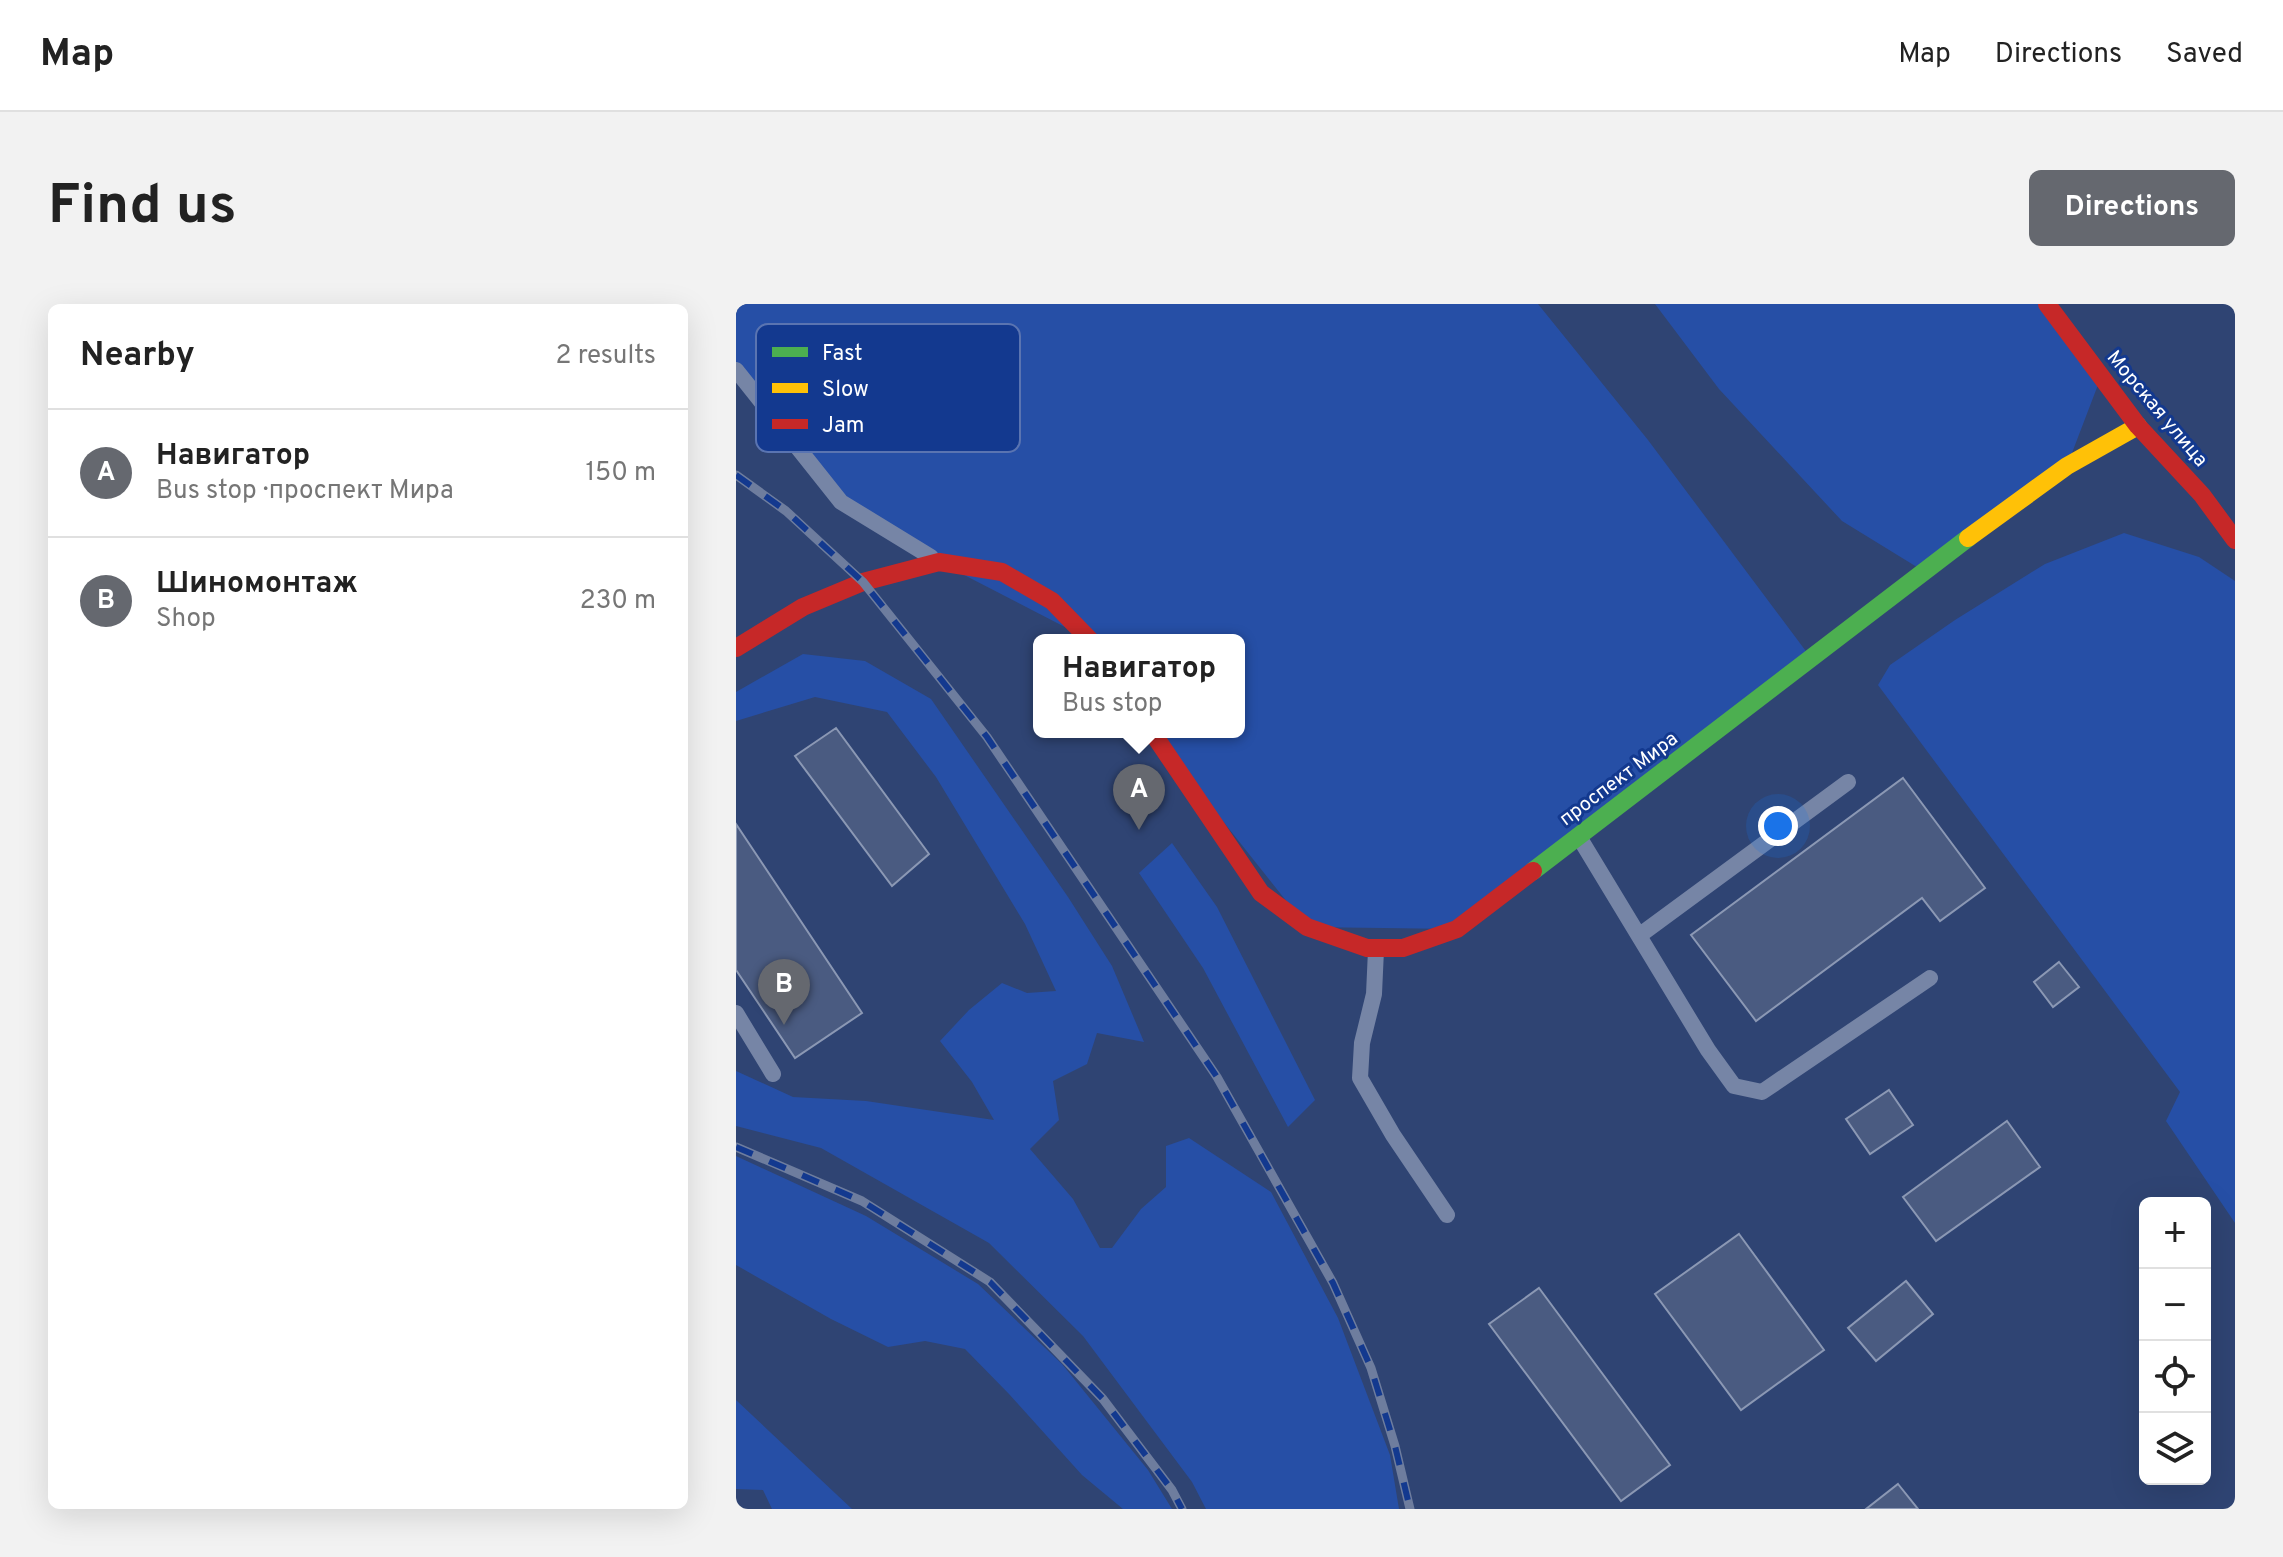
<!DOCTYPE html>
<html lang="en">
<head>
<meta charset="utf-8">
<style>
  :root { --surface:#fff; --page:#f2f2f2; --text:#222; --muted:#767676; --line:#e0e0e0; --accent:#65686f }
  body { margin:0; font-family:Overpass,sans-serif; background:var(--page); color:var(--text) }
  .controls { position:absolute; right:24px; bottom:24px; display:grid; overflow:hidden; border-radius:12px; box-shadow:0 8px 32px #0002 }
  .controls button { width:72px; height:72px; display:grid; place-items:center; padding:0; border:0; border-bottom:2px solid var(--line); background:var(--surface); color:var(--text); font:40px sans-serif }
  .you { position:absolute; left:1042px; top:522px; width:28px; height:28px; margin:-20px; border:6px solid #fff; border-radius:50%; background:#1a73e8; box-shadow:0 0 0 12px #1a73e833 }
  .badge { display:grid; place-items:center; width:52px; height:52px; border-radius:50%; background:var(--accent); color:#fff; font-size:26px; font-weight:700 }
  .pin { position:absolute; translate:-50% -66px; filter:drop-shadow(0 2px 4px #0008) }
  .pin::after { content:''; position:absolute; top:42px; width:28px; height:24px; background:inherit; clip-path:polygon(0 0,100% 0,50% 100%) }
  .popup { position:absolute; left:297px; top:330px; width:212px; height:104px; box-sizing:border-box; display:grid; place-content:center; border-radius:12px; background:var(--surface); filter:drop-shadow(0 2px 6px #0005); font-size:26px; white-space:nowrap; color:var(--muted) }
  .popup b { font-size:30px; color:var(--text) }
  .popup::after { content:''; position:absolute; left:50%; top:100%; margin-left:-16px; border:16px solid transparent; border-top-color:var(--surface) }
  .list { margin:0; padding:0; list-style:none }
  h2 { display:flex; justify-content:space-between; align-items:center; height:104px; margin:0; padding:0 32px; font-size:34px }
  h2 small { font-size:26px; font-weight:400; color:var(--muted) }
  .list li { display:grid; grid-template-columns:52px 1fr auto; gap:24px; align-items:center; box-sizing:border-box; height:128px; padding:0 32px; border-top:2px solid var(--line) }
  .list b { display:block; font-size:30px; white-space:nowrap }
  .list p { margin:0; font-size:26px; white-space:nowrap; color:var(--muted) }
  .list em { font-size:26px; font-style:normal; color:var(--muted) }
  .icon { flex:none; width:44px; height:44px; fill:none; stroke:currentColor; stroke-width:2; stroke-linecap:round; stroke-linejoin:round }
  .map { position:relative; flex:none; width:1499px; height:1205px; overflow:hidden; border-radius:12px }
  header { display:flex; align-items:center; gap:48px; box-sizing:border-box; height:112px; padding:0 40px; background:var(--surface); border-bottom:2px solid var(--line) }
  header strong { font-size:38px }
  nav { display:flex; gap:44px; margin-inline-start:auto; font-size:28px }
  .intro { display:flex; align-items:center; justify-content:space-between; box-sizing:border-box; height:192px; padding:0 48px }
  h1 { margin:0; font-size:56px }
  .button { padding:20px 36px; border-radius:12px; background:var(--accent); color:#fff; font-size:28px; font-weight:700 }
  main { display:flex; gap:48px; padding:0 48px }
  aside { flex:1; background:var(--surface); border-radius:12px; box-shadow:0 8px 32px #0002 }
  .map>svg:first-child { display:block }
</style>
</head>
<body>
<header>
<strong>Map</strong>
<nav><a>Map</a><a>Directions</a><a>Saved</a></nav>
</header>
<div class="intro"><h1>Find us</h1><a class="button">Directions</a></div>
<main>
<aside>
<h2>Nearby<small>2 results</small></h2>
<ul class="list">
<li><span class="badge">A</span><div><b>Навигатор</b><p>Bus stop · проспект Мира</p></div><em>150 m</em></li>
<li><span class="badge">B</span><div><b>Шиномонтаж</b><p>Shop</p></div><em>230 m</em></li>
</ul>
</aside>
<div class="map">
<svg width="1499" height="1205" viewBox="0 0 1499 1205">
  <rect width="100%" height="100%" fill="#2f4473"/>
  <!-- green -->
  <path fill="#264fa6" d="M0,0H802L912,136L1075,354L721,625L571,623L416,428H503V336H354L203,258L105,198L0,66Z
    M919,0H1311L1365,73L1331,162L1189,268L1106,217L983,85Z
    M1388,229L1463,253L1499,277V919L1430,817L1444,788L1142,381L1154,361L1219,316L1309,260Z
    M67,350L129,357L195,395L332,593L376,662L408,738L361,729L351,760L317,777L323,816L294,845L337,895L364,944H376L405,905L430,883V842L453,834L535,888L602,1014L654,1151L663,1205H470L456,1178L347,1032L253,939L85,844L0,822V767L57,793L130,797L258,816L236,778L204,737L233,706L266,679L291,689L320,687L289,620L200,473L151,408L79,393L0,417V388Z
    M436,539L481,603L579,796L552,823L467,664L403,569Z
    M0,852L130,912L242,980L326,1060L412,1166L436,1205H387L346,1171L273,1090L229,1045L189,1037L152,1043L95,1015L0,961Z
    M0,1096L116,1205H36L27,1186L0,1185Z"/>
  <!-- building -->
  <path fill="#4a5b81" stroke="#8b98b4" stroke-width="2" d="M100,424L193,550L156,582L59,452Z
    M1167,474L1249,584L1204,617L1186,594L1020,717L955,631Z
    M0,520L126,709L59,754L0,666Z
    M1323,658L1343,683L1317,703L1298,678Z
    M1153,786L1177,821L1134,850L1110,815Z
    M1271,817L1304,863L1200,937L1167,893Z
    M1003,930L1088,1046L1005,1106L919,990Z
    M1170,977L1197,1010L1140,1057L1112,1024Z
    M803,984L934,1161L885,1197L753,1020Z
    M1162,1180L1182,1205H1130Z"/>
  <g fill="none" stroke-linecap="round" stroke-linejoin="round">
    <!-- lane -->
    <path stroke="#7685a6" stroke-width="16" d="M0,66L105,198L195,253
      M843,533L972,746L998,782L1026,788L1194,674
      M904,631L1112,478
      M640,646L638,690L626,739L624,774L657,831L711,911
      M0,709L37,770"/>
    <!-- fast -->
    <path stroke="#4caf50" stroke-width="18" d="M797,567L1232,234"/>
    <!-- slow -->
    <path stroke="#ffc107" stroke-width="18" d="M1232,234L1331,162L1402,122"/>
    <!-- jam -->
    <path stroke="#c62828" stroke-width="18" d="M1311,0L1402,122L1466,191L1499,236
      M0,344L67,303L127,278L203,258L266,268L316,297L354,336
      M416,428L525,589L571,623L631,644H667L721,625L797,567"/>
    <defs>
      <path id="rail" d="M0,171L50,207L127,278L251,433L481,773L597,979L635,1064L659,1142L674,1205
        M0,843L126,897L254,978L367,1095L436,1186L446,1205"/>
    </defs>
    <!-- rail casing -->
    <use href="#rail" stroke="#6e7d9e" stroke-width="9"/>
    <!-- rail -->
    <use href="#rail" stroke="#13398f" stroke-width="6" stroke-dasharray="18" stroke-linecap="butt"/>
  </g>
  <g text-anchor="middle" stroke-width="6" stroke-linejoin="round" paint-order="stroke">
    <!-- street labels -->
    <g font-size="20" fill="#fff" stroke="#13398f">
      <text transform="translate(1422 104) rotate(50)" y="7">Морская улица</text>
      <text transform="translate(882 474) rotate(-37)" y="7">проспект Мира</text>
    </g>
  </g>
  <!-- legend -->
  <rect x="20" y="20" width="264" height="128" rx="12" fill="#13398f" stroke="#5a74b1" stroke-width="2"/>
  <rect x="36" y="43" width="36" height="10" fill="#4caf50"/>
  <rect x="36" y="79" width="36" height="10" fill="#ffc107"/>
  <rect x="36" y="115" width="36" height="10" fill="#c62828"/>
  <g font-size="22" fill="#fff">
    <text x="86" y="56">Fast</text>
    <text x="86" y="92">Slow</text>
    <text x="86" y="128">Jam</text>
  </g>
</svg>
<div class="controls">
<button>+</button>
<button>−</button>
<button><svg class="icon" aria-label="locate" viewBox="0 0 24 24"><circle cx="12" cy="12" r="6"/><path d="M12 2v4M12 18v4M2 12h4M18 12h4"/></svg></button>
<button><svg class="icon" aria-label="layers" viewBox="0 0 24 24"><path d="M12 4l9 5-9 5-9-5zM3 14l9 5 9-5"/></svg></button>
</div>
<div class="you"></div>
<div class="pin badge" style="left:403px;top:526px">A</div>
<div class="popup"><b>Навигатор</b>Bus stop</div>
<div class="pin badge" style="left:48px;top:721px">B</div>
</div>
</main>
</body>
</html>
